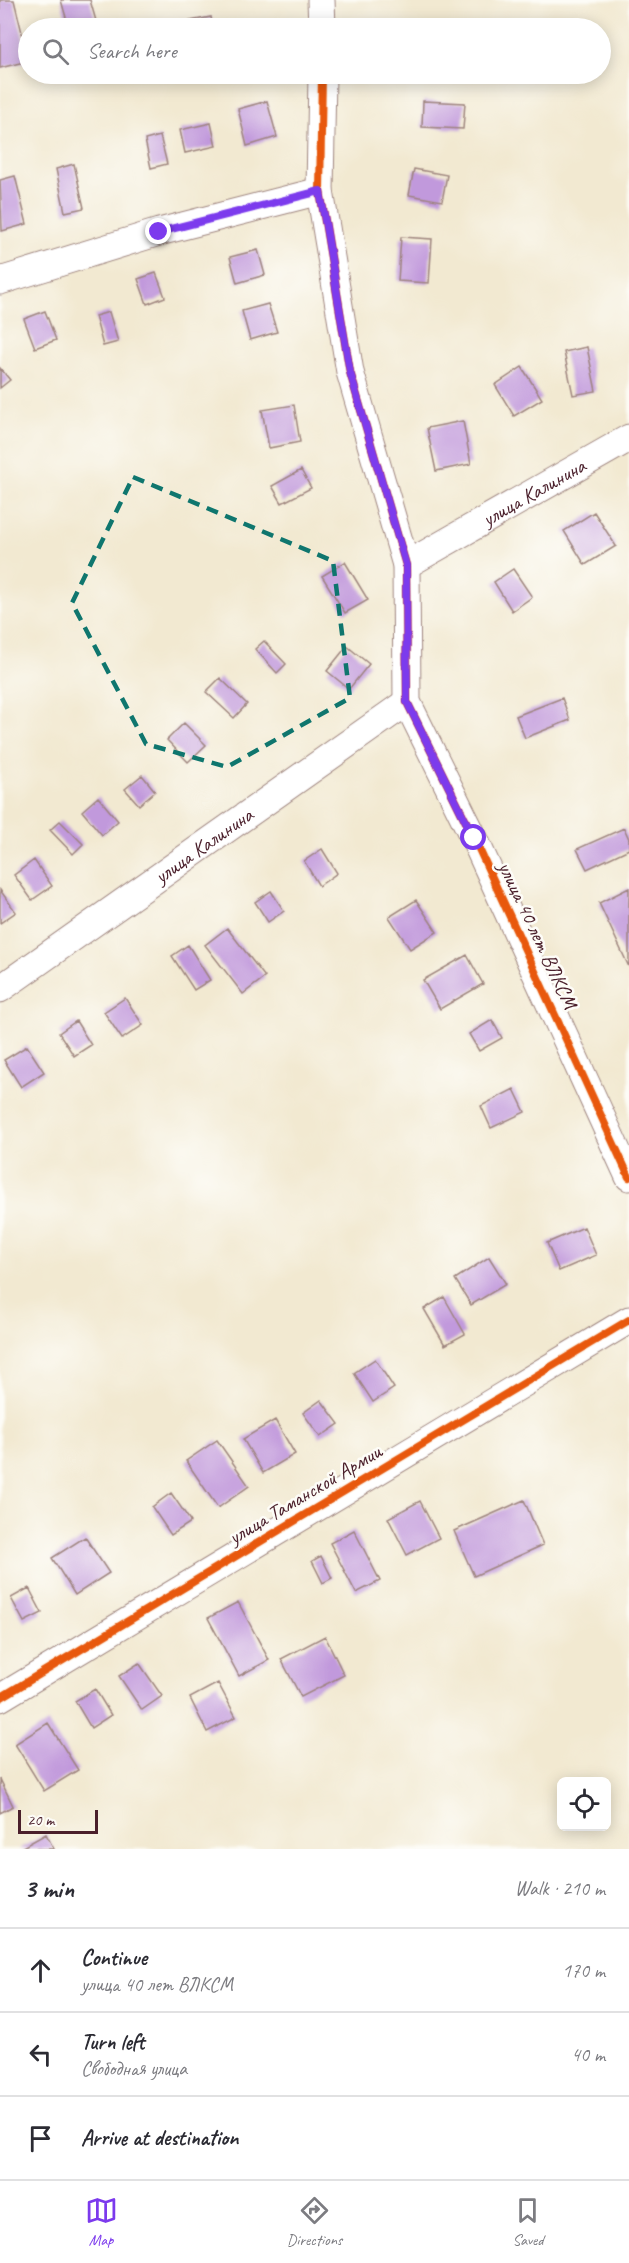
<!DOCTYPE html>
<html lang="en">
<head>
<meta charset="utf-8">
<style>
  :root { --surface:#fff; --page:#f7f7f7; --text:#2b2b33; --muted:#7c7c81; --line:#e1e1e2; --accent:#7c3aed }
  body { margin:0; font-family:Caveat,sans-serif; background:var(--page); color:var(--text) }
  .controls { position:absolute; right:18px; bottom:18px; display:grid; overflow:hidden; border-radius:9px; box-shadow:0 3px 15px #0003 }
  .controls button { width:54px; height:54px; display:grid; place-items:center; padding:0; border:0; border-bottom:2px solid var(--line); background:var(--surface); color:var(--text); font:30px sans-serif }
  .scale { position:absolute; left:18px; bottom:15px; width:80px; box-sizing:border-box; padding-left:6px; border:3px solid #4a1f2b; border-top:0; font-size:16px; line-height:21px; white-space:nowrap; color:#4a1f2b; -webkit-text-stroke:4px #fdfcf7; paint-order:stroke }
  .stop { position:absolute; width:18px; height:18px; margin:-14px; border:4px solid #7c3aed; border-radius:50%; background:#fff }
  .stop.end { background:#7c3aed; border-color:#fff; box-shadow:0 2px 6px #0008 }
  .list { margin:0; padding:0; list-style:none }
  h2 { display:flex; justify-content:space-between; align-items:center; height:78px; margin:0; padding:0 24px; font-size:26px }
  h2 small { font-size:20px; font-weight:400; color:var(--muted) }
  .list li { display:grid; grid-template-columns:39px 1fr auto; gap:18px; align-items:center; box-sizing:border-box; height:84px; padding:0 24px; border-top:2px solid var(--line) }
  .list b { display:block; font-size:22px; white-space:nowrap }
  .list p { margin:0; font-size:20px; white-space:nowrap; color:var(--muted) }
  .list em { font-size:20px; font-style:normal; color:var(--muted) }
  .icon { flex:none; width:33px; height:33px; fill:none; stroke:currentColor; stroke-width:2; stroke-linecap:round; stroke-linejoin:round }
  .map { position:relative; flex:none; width:629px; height:1849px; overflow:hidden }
  .search { position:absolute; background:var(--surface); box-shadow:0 3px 15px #0003; left:18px; right:18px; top:18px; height:66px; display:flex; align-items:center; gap:15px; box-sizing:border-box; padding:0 21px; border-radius:33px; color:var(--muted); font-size:22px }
  .sheet { height:330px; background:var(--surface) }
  nav { display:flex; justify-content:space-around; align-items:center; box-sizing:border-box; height:84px; border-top:2px solid var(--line); background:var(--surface); font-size:16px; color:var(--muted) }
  nav a { display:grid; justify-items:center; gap:3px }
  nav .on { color:var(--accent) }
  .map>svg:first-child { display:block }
</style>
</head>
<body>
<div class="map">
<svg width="629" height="1849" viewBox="0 0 629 1849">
  <rect width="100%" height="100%" fill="#fdfcf7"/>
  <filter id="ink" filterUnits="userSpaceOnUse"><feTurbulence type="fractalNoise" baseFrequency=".0167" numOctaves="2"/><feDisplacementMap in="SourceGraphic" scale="12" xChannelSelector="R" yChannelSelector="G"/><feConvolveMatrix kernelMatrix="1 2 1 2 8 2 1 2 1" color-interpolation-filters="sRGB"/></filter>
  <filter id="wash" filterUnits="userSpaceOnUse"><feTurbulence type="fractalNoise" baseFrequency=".008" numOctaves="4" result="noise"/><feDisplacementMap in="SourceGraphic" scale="24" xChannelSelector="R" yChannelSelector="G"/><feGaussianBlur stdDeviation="1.35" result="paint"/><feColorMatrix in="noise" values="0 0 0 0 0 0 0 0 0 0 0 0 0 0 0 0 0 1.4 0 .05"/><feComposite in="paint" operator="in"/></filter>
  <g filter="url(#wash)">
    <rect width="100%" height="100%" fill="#f2e9d1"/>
    <g id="blocks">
      <!-- building -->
      <path fill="#c199dc" d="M0,0H14L28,57V61L0,68Z
        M61,0H90L98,28H69Z
        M211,17L213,28H159V27Z
        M267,101L277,137L247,146L238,109Z
        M423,101L465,103L463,129L422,127Z
        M211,123L216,146L185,153L180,130Z
        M160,136L167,164L151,168L145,140Z
        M74,164L84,208L65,212L56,169Z
        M414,169L447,175L442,201L409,195Z
        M15,176L27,224L2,231L0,180Z
        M401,237L432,239L429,283L398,281Z
        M258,250L265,275L237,283L230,257Z
        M156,273L165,297L147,304L138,279Z
        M268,304L277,332L250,340L242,311Z
        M45,311L56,340L35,348L24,319Z
        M109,312L118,342L103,346L95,316Z
        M587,347L596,391L573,395L564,352Z
        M522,367L542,399L514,416L495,385Z
        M0,368L10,380L0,388Z
        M294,405L300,442L269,448L262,410Z
        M463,421L471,464L436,471L427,428Z
        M301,470L311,488L282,503L272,486Z
        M594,512L616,546L585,565L564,531Z
        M345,562L368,600L345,613L322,576Z
        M513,569L532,597L512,611L494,582Z
        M264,641L286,664L277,673L255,649Z
        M347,646L369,664L349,689L327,671Z
        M220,678L247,704L234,718L206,692Z
        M562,698L570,720L525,738L516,716Z
        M184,723L206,745L188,762L167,740Z
        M142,775L155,791L139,805L125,789Z
        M98,797L118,821L102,835L82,811Z
        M60,821L83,844L73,854L50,830Z
        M624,828L629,839V849L587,869L577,849Z
        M322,849L337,873L319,886L304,861Z
        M34,860L52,886L32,900L14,875Z
        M629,888V967L599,903Z
        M0,890L16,912L0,923Z
        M271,891L284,911L268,922L255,902Z
        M416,900L437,932L410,949L389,917Z
        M227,928L265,977L243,994L205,945Z
        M188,945L210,980L194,990L172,956Z
        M467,955L483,984L440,1009L423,980Z
        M125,998L143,1025L122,1039L104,1012Z
        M492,1020L502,1038L479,1051L469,1034Z
        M76,1021L91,1045L74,1056L59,1033Z
        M27,1046L44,1072L21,1087L4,1060Z
        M514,1089L525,1112L491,1128L481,1106Z
        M584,1227L596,1255L559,1271L547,1243Z
        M489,1257L506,1284L471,1305L455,1279Z
        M444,1297L465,1334L445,1345L424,1309Z
        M375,1359L394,1388L373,1402L354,1373Z
        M321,1400L339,1424L320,1437L303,1413Z
        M275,1420L295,1454L263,1473L243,1439Z
        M217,1440L249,1486L218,1508L186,1461Z
        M171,1493L191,1522L171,1535L152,1507Z
        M524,1500L543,1545L474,1576L454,1531Z
        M420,1501L439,1538L407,1555L388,1518Z
        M354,1530L380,1581L356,1593L330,1543Z
        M85,1537L109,1573L75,1595L52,1558Z
        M321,1556L332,1578L323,1583L312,1561Z
        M29,1588L42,1613L24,1622L11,1598Z
        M238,1602L269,1660L239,1676L208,1618Z
        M325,1636L344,1675L301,1697L281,1659Z
        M139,1663L162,1696L142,1710L119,1676Z
        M218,1683L236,1717L207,1732L190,1698Z
        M95,1689L111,1715L91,1728L75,1701Z
        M48,1723L78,1770L44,1791L15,1744Z
        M0,1779L13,1806L0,1813Z
        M46,1834L54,1849H19Z"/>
    </g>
  </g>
  <g filter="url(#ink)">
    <use href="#blocks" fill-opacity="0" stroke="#9e847e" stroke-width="1.5"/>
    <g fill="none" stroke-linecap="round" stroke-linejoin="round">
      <defs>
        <g id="minor">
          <path d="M321,0L322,28"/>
          <path d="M322,74L320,191L350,372L406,565L407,702L474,838L629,1177"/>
          <path d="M0,281L159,232L320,191"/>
          <path id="s1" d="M406,565L629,438"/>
          <path id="s2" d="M0,989L407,702"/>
          <path d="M0,1698L629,1320"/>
        </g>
      </defs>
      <!-- minor casing -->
      <use href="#minor" stroke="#9e847e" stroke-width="29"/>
      <!-- minor -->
      <use href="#minor" stroke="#fff" stroke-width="27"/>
      <defs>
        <path id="cycleway" d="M322,74L320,191L350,372L406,565L407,702L474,838L629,1177
          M0,1698L629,1320"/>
      </defs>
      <!-- cycleway casing -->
      <use href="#cycleway" stroke="#fdfcf7" stroke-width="11"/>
      <!-- cycleway -->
      <use href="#cycleway" stroke="#e8590c" stroke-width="8"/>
    </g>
  </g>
  <g fill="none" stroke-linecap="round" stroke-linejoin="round" filter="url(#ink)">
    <!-- route -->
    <path stroke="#7c3aed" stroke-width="8" d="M159,232L320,191L350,372L406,565L407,702L474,838"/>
  </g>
  <!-- marked area -->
  <path fill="none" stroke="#0f766e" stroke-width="4.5" stroke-dasharray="12 8" stroke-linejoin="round" d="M133,477L333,561L350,698L227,767L146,744L72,603Z"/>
  <g text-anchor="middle" stroke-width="5" stroke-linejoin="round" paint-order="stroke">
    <!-- street labels -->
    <g font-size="21" fill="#4a1f2b" stroke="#fdfcf7">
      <text dy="7" stroke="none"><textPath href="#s1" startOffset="147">улица Калинина</textPath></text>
      <text dy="7" stroke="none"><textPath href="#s2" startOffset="249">улица Калинина</textPath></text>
      <text transform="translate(538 935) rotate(65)" y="7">улица 40 лет ВЛКСМ</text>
      <text transform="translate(305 1494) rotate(-31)" y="7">улица Таманской Армии</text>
    </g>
  </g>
</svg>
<div class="controls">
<button><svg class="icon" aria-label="locate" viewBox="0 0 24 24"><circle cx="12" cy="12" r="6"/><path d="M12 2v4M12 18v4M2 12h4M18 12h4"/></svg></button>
</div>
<div class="scale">20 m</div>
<div class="stop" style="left:474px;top:838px"></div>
<div class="stop end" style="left:159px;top:232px"></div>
<div class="search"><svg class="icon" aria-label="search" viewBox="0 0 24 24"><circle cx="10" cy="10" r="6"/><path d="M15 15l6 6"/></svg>Search here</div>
</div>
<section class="sheet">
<h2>3 min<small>Walk · 210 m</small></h2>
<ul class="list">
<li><svg class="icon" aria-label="ahead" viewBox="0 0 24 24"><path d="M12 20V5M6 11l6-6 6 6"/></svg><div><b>Continue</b><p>улица 40 лет ВЛКСМ</p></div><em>170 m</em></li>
<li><svg class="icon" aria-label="left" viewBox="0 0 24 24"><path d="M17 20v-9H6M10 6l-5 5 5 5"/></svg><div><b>Turn left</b><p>Свободная улица</p></div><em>40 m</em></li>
<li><svg class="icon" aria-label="arrive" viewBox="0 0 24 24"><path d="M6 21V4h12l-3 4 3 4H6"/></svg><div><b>Arrive at destination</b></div></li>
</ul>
</section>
<nav>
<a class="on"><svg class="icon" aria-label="map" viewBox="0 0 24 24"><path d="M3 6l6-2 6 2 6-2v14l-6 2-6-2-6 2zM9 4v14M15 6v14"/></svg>Map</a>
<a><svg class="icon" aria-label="directions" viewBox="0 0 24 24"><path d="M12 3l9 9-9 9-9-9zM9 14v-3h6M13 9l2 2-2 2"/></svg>Directions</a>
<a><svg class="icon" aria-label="saved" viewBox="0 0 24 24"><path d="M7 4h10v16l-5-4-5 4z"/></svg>Saved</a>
</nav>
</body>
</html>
